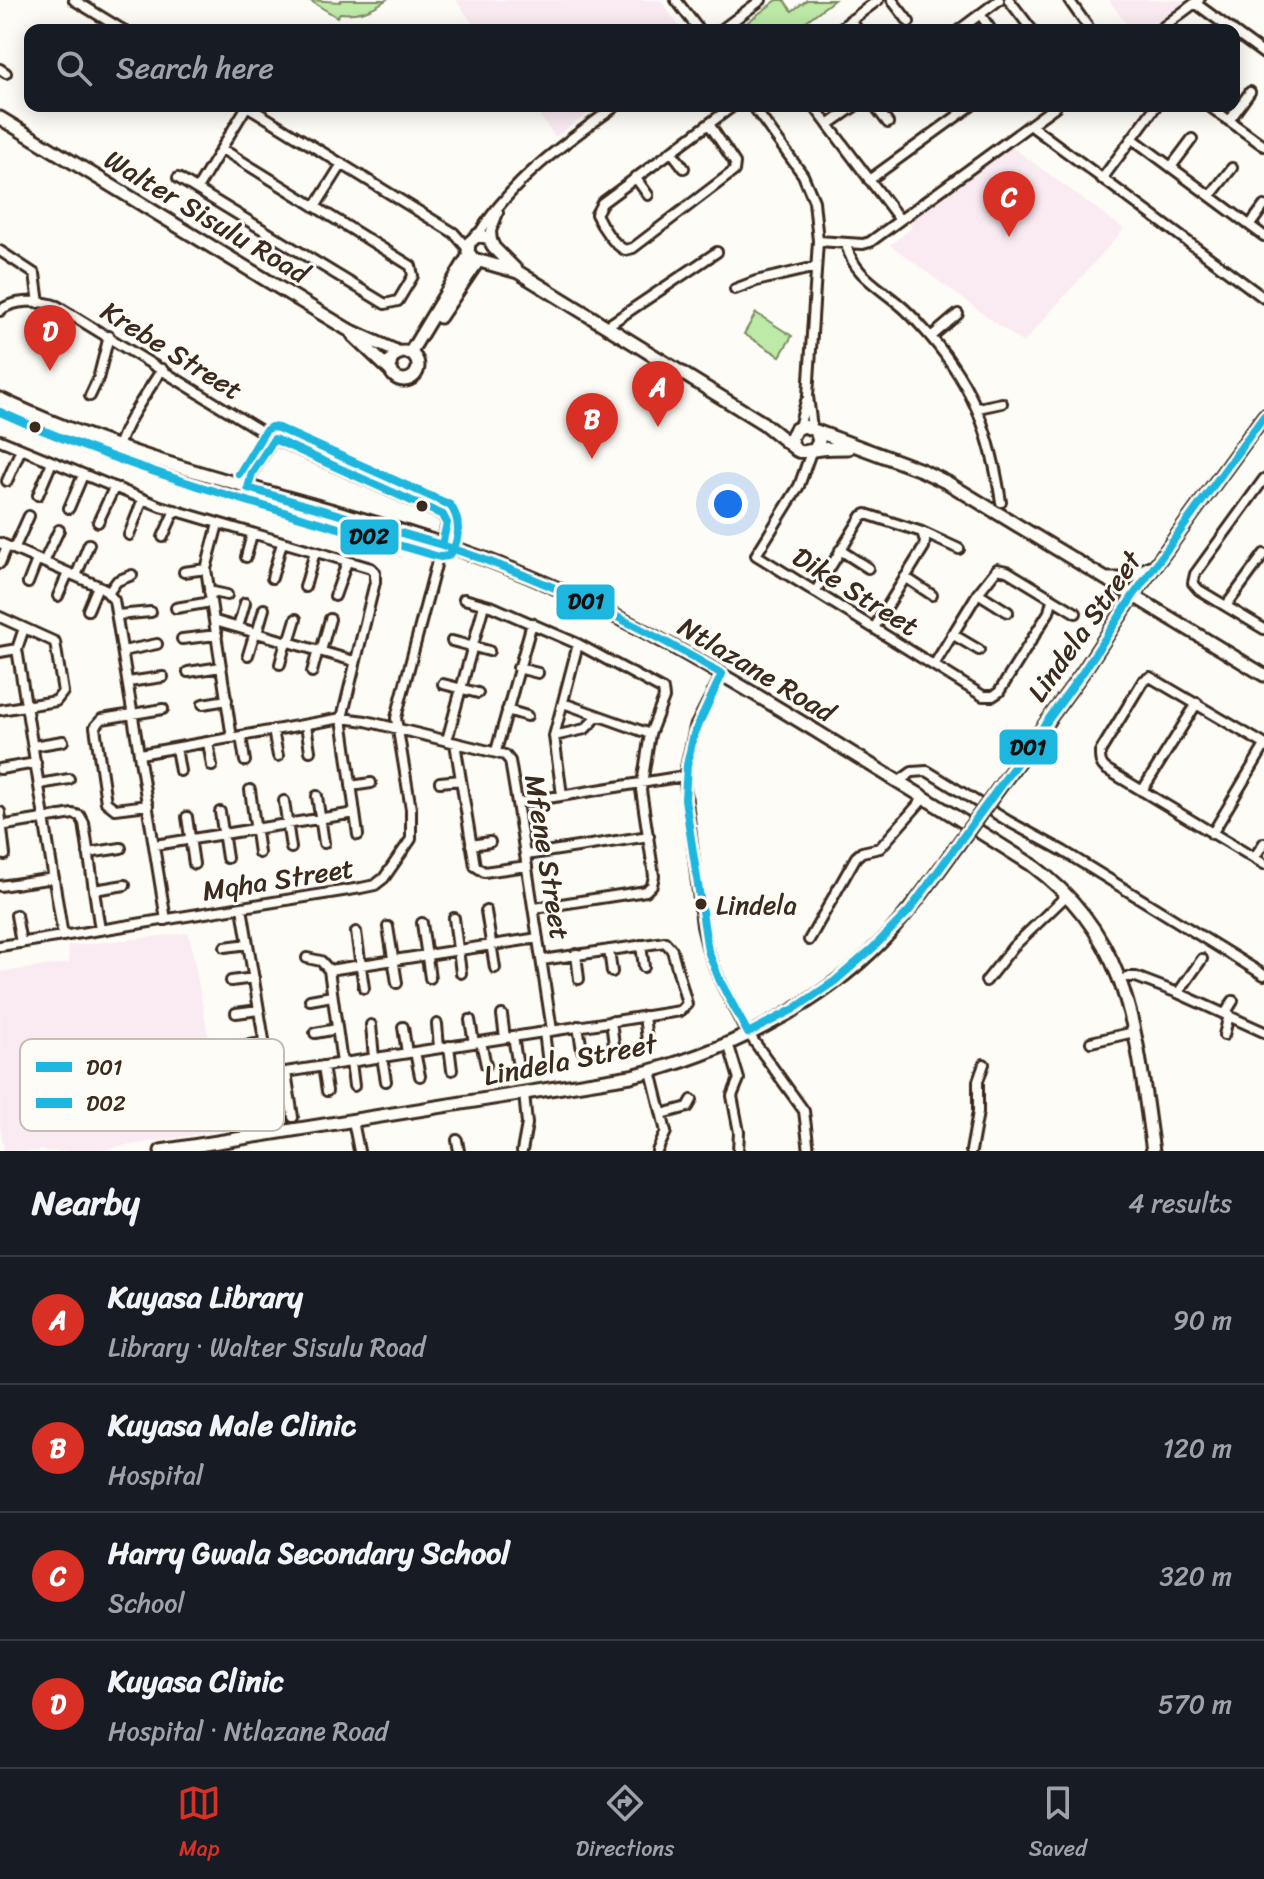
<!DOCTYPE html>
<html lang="en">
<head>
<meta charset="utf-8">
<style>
  :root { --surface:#171b24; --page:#242831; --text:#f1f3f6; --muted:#9ea1a6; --line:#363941; --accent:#d93025 }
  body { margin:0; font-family:Sriracha,sans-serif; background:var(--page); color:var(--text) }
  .you { position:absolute; left:728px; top:504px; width:28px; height:28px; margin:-20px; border:6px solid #fff; border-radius:50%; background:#1a73e8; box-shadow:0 0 0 12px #1a73e833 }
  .badge { display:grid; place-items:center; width:52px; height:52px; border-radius:50%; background:var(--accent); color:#fff; font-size:26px; font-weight:700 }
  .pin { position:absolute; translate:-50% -66px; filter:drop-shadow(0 2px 4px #0008) }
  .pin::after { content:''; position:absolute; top:42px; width:28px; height:24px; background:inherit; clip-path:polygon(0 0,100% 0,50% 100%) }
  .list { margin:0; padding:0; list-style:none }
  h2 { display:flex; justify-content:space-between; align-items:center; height:104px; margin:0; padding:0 32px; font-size:34px }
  h2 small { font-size:26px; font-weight:400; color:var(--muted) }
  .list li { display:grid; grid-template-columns:52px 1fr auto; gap:24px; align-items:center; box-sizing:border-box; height:128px; padding:0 32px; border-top:2px solid var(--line) }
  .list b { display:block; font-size:30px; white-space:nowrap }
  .list p { margin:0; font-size:26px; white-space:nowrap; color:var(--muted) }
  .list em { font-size:26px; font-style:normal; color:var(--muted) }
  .icon { flex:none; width:44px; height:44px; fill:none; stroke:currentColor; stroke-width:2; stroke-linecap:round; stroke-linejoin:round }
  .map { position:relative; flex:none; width:1264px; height:1151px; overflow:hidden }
  .search { position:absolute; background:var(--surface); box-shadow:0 4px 20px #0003; left:24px; right:24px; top:24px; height:88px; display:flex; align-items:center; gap:20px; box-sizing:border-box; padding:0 28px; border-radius:16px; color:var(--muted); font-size:30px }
  .sheet { height:616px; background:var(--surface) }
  nav { display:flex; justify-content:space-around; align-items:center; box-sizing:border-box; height:112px; border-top:2px solid var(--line); background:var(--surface); font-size:22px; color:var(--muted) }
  nav a { display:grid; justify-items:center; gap:4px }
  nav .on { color:var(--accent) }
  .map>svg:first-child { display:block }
</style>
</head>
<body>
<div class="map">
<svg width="1264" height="1151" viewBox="0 0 1264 1151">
  <rect width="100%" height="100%" fill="#fdfcf7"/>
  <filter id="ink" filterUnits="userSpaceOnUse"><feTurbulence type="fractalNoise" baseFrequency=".0125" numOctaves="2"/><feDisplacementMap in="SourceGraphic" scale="16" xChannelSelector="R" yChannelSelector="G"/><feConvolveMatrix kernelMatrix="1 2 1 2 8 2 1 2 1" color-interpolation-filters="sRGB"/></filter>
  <g filter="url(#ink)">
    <!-- built -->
    <path fill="#faebf2" d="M456,0H660L682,30H477Z
      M1109,0H1187L1147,30H1131Z
      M533,106H598L555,137Z
      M1012,147L1124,229L1023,343L890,245L912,228L909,222Z
      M189,933L226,1130L93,1151H4L0,1125V972L69,963L68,946Z"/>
    <!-- green -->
    <path fill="#bdeaa7" stroke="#7c8a62" stroke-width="2" d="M309,0L340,2L341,0H386C371,10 359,15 340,13L337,17Z
      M777,0H784L792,11L807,0H834L794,30H737Z
      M756,313L792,336L780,356L744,334Z"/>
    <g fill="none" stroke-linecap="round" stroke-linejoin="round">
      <defs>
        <path id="street" d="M74,0L123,30
          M676,0L699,30
          M892,0L909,22
          M1009,0L1032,30
          M1069,0L1090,30
          M1195,3L1232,30
          M980,14L991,30
          M850,20L858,30
          M721,30L761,0
          M838,30L878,0
          M959,30L999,0
          M1159,30L1199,0
          M1234,32L1264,54
          M0,69L6,73
          M247,106L454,233L467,248
          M753,106L803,175L814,201L818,241L808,396L812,428
          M814,106L900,220
          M875,106L888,123
          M1209,106L1264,146
          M1229,121L1250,92
          M709,124L735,163L734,171L633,248L625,250C613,244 602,227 596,214L602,203L733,106
          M828,125L855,106
          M1030,125L1264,298
          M1133,139L1264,236
          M671,151L684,168
          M1171,167L1192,139
          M635,177L648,195
          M178,178L385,304L398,301L413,276L411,266L222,149
          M1102,179L1156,106
          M869,180L971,106
          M197,189L247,106
          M1210,196L1232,168
          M315,207L342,164
          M1250,225L1264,206
          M478,235C512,180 564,143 616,106
          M818,241L863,244L870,242L1056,106
          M492,242L491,231L498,213
          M846,243C852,274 878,286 900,305C911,314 921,326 930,336C975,388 991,436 1001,502
          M0,251L35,274L39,303
          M735,289L756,281L816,267
          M0,311C12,299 42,300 57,306L274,439L443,515L447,523L396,718L411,809V839L384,878L375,885L361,888L0,946
          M607,326L717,252
          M931,337L958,314
          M90,396L98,379L109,336
          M978,408L1002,403
          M799,427L806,401
          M0,440L160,506L371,568L375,572V582L342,718L358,835
          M118,447C128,417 146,395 162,369
          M811,452L799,486L756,555L983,696H993L999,692L1049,612L1052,600
          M1264,479L1195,574L1193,583L1199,590L1264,629
          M7,481L21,449
          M248,488L252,473L274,439
          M38,495L52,462
          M69,508L83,475
          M98,522L114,488
          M218,524L206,569L232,738
          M129,535L143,499
          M163,537L175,510
          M0,543L103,588L114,600L166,920
          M14,549L29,516
          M840,550L868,568
          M246,557L252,534
          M44,562L59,530
          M0,563L7,546
          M184,572L206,569
          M76,576L89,544
          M905,577L932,595
          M272,578L282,543
          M28,583L37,560
          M305,587L315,552
          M209,591L227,595
          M109,592L117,581L132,575
          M815,592L862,516L866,514L922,532L959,549
          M978,593L1008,612
          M58,596L68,573
          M335,596L347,562
          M464,599L493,607L578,644L663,690L664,698L650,734L641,790L654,876L652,885L646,891L535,908
          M1226,606L1264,554
          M176,608L211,602
          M88,610L98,586
          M117,615L151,612
          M0,617L55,642L63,692L56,701L0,710
          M215,621L354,661
          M238,627L245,603
          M24,628L17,649L63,936
          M874,628L924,547L925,541L922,532
          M257,633L264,609
          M952,634L979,650
          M182,639L217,635
          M452,641L489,651
          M289,642L296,619
          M123,651L157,644
          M321,651L330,619
          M0,652L17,649
          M248,655L255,632
          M280,664L286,641
          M934,665L978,593L997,569L1007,571L1076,613
          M518,668L538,673
          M188,672L221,667
          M312,672L318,650
          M722,674L695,727L684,776L702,926L708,951L720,981L743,1026L804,1111L809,1151
          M128,682L163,677
          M443,684L478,693
          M563,703L650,734
          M203,704L227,700
          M507,710L527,716
          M306,725L310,751
          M273,730L278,756
          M241,736L245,761
          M554,736L585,729L598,716
          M447,740L484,605
          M208,742L212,766
          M455,743L475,866L484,872L527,866
          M1264,744L1150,677L1143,681L1100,752C1100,760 1100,764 1106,769L1264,864
          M33,746L63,741
          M176,748L180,771
          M496,751L532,623
          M140,754L342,718L366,721L505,755L510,761L517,803L552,1030
          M0,769L36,763
          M440,782L461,780
          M898,782L912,772L927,771L1008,821L1063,851L1264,975
          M39,784L69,779
          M351,786L371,783
          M250,790L259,853
          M1142,791L1197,703
          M562,795L554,736L578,644
          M317,796L324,843
          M284,801L291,848
          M517,803L684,776
          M148,805L115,809L106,802L95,727L102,719L163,709
          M0,812L5,855
          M220,812L227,858
          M187,817L194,864
          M0,826L73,814L80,816L84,823L100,930
          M1212,834L1264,747
          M155,845L355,813
          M471,845L490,842
          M88,853L121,848
          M526,855L649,836
          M1254,858L1264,843
          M0,886L54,878
          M94,890L125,885
          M242,908L268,1064L272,1071
          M486,911L495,968
          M16,915L21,943
          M454,918L461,973
          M422,923L430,978
          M388,927L397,983
          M356,932L364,988
          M809,940L856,857L862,852L880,848L924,798
          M641,945L644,967
          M225,947L248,944
          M609,950L612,972
          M576,954L579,979
          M307,958L321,961L329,970L342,1063
          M329,970L538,938
          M1127,977H1136L1178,993L1202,959
          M231,981L254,978
          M986,981L1013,947L1067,895
          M1178,993L1264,1032
          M310,1000L332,996
          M236,1013L259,1010
          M1225,1014L1233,1001
          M502,1015L505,1038
          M644,1016L647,1040
          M470,1020L474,1043
          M611,1021L614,1045
          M437,1024L439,1048
          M371,1025L374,1058
          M578,1026L582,1050
          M403,1027L407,1053
          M544,1031L547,1056
          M315,1033L337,1029
          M1224,1035L1229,1015
          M513,1036L517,1061
          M481,1042L486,1065
          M1091,1042L1134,1032
          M728,1043L739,1079L732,1096L739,1132L738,1151
          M241,1046L264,1043
          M449,1046L452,1070
          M415,1052L420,1076
          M382,1057L386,1081
          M351,1062L354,1086
          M323,1066L327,1091
          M272,1071L279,1073L680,1011L687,1004L672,950L665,942L542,960
          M651,1071L666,1132L657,1151
          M286,1072L293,1117
          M251,1102L250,1081L268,1077L272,1071
          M662,1114L688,1107L692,1100
          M353,1121L359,1151
          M457,1140L459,1151
          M522,1151L527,1124L524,1093
          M971,1151L978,1112V1081L984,1064"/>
        <path id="secondary" d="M0,118L347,329L400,353
          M518,272L473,259L468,252L469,243L478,235L489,238L494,248L518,272L763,423L794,448
          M440,317L478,261
          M353,335L392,372
          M390 366a14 14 0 1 1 28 0a14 14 0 1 1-28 0Z
          M410,353L469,255
          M0,399C163,477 344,503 511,569C620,612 717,671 816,731C888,776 961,819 1032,865C1133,939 1136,1037 1153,1151
          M816,431L921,470L948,483L1264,675
          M815,449L819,441L816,431L804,426L796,429L791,438C794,459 807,450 821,449C830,448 839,448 848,448
          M1106,579H1126L1150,567
          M1010,773L1083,672L1133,596L1264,416
          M161,1151L631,1076C719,1055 817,1008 881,942C909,913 932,880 956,847"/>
      </defs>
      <!-- street casing -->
      <use href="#street" stroke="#3b2a1e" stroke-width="14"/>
      <!-- secondary casing -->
      <use href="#secondary" stroke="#3b2a1e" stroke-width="17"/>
      <!-- street -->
      <use href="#street" stroke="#fdfcf7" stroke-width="8"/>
      <!-- secondary -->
      <use href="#secondary" stroke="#fdfcf7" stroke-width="11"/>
      <defs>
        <path id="secondary-bridge" d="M956,847L1010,773"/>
      </defs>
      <!-- secondary-bridge casing -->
      <use href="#secondary-bridge" stroke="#3b2a1e" stroke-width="17" stroke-linecap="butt"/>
      <!-- secondary-bridge -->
      <use href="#secondary-bridge" stroke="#fdfcf7" stroke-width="11"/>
      <defs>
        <path id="bus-1" d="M274,439L443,515L447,523L442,545L248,488L252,473Z
          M442,545C540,577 633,621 722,674
          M722,674L694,734L687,765L685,799L708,951L720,981L748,1033
          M748,1033L794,1009L835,981L873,948L909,911L1083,672L1133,596L1264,416"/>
        <path id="bus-2" d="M0,412C141,475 291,514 440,557L448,556C461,542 461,519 450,505L278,428L271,427L265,431L239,474"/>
      </defs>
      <!-- bus-1 casing -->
      <use href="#bus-1" stroke="#fdfcf7" stroke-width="14"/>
      <!-- bus-2 casing -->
      <use href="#bus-2" stroke="#fdfcf7" stroke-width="14"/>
      <!-- bus-1 -->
      <use href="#bus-1" stroke="#1cb6df" stroke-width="8"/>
      <!-- bus-2 -->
      <use href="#bus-2" stroke="#1cb6df" stroke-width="8"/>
    </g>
  </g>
  <!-- markers -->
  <g fill="#3b2a1e" stroke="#fdfcf7" stroke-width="3">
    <circle cx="35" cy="427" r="7"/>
    <circle cx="422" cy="506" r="7"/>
    <circle cx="701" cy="904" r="7"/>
  </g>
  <g text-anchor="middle" stroke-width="6" stroke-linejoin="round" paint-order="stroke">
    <!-- bus labels -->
    <g font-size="26" fill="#3b2a1e" stroke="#fdfcf7" text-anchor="start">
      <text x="716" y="914">Lindela</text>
    </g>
    <!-- street labels -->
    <g font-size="28" fill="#3b2a1e" stroke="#fdfcf7">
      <text transform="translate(207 216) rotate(31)" y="10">Walter Sisulu Road</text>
      <text transform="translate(172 350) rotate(32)" y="10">Krebe Street</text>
      <text transform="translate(856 591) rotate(32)" y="10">Dike Street</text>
      <text transform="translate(1084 626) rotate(-55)" y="10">Lindela Street</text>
      <text transform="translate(757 669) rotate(31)" y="10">Ntlazane Road</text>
      <text transform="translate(548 857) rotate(81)" y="10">Mfene Street</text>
      <text transform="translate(278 879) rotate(-9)" y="10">Mqha Street</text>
      <text transform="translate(570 1059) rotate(-11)" y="10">Lindela Street</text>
    </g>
  </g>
  <!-- legend -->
  <rect x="20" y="1039" width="264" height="92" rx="12" fill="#fdfcf7" stroke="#c3bdb6" stroke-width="2"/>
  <rect x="36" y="1062" width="36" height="10" fill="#1cb6df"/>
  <rect x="36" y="1098" width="36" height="10" fill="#1cb6df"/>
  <g font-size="22" fill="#3b2a1e">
    <text x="86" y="1075">D01</text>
    <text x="86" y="1111">D02</text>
  </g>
  <g stroke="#fdfcf7" stroke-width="3">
    <rect x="339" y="518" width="61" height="38" rx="8" fill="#1cb6df"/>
    <rect x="555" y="583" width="61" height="38" rx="8" fill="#1cb6df"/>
    <rect x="998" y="728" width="61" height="38" rx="8" fill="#1cb6df"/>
  </g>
  <g font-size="22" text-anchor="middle" font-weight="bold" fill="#111">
    <text x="369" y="544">D02</text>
    <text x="586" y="609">D01</text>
    <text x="1028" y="755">D01</text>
  </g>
</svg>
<div class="you"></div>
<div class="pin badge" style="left:658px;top:427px">A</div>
<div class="pin badge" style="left:592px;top:459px">B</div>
<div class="pin badge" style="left:1009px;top:237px">C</div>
<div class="pin badge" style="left:50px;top:371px">D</div>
<div class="search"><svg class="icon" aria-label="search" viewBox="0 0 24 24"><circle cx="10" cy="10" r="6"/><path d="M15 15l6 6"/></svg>Search here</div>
</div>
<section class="sheet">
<h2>Nearby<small>4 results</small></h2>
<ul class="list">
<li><span class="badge">A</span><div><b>Kuyasa Library</b><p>Library · Walter Sisulu Road</p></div><em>90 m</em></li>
<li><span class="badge">B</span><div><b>Kuyasa Male Clinic</b><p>Hospital</p></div><em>120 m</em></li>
<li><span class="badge">C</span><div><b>Harry Gwala Secondary School</b><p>School</p></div><em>320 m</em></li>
<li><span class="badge">D</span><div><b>Kuyasa Clinic</b><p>Hospital · Ntlazane Road</p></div><em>570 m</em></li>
</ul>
</section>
<nav>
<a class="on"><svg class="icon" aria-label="map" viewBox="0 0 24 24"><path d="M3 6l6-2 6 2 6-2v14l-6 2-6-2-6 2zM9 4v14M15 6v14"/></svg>Map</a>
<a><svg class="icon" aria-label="directions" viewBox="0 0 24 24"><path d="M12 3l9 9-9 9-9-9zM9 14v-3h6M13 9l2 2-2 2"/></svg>Directions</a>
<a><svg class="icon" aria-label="saved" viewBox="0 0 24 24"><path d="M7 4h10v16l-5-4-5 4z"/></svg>Saved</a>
</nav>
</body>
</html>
